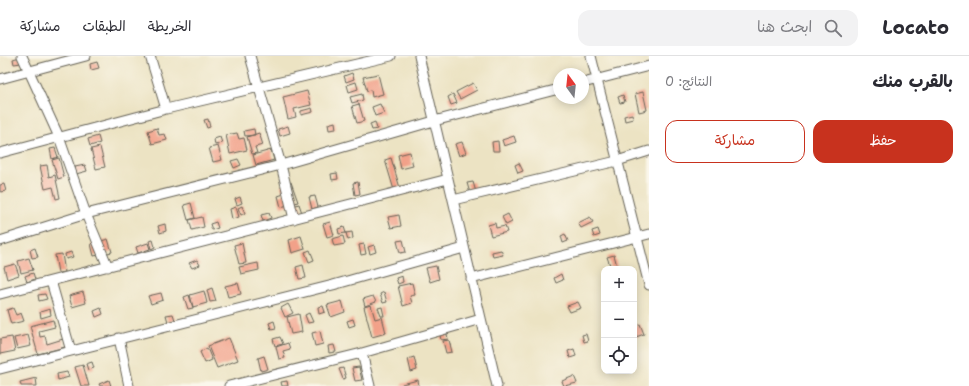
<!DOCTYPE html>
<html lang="ar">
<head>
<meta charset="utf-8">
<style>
  :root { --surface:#fff; --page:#f2f2f3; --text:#2b2b33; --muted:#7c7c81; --line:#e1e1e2; --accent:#c8321e }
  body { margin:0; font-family:"Shantell Sans","Playpen Sans Arabic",sans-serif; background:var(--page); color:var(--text); direction:rtl }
  .controls { position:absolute; right:12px; bottom:12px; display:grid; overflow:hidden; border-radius:8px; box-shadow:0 2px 10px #0003 }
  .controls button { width:36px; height:36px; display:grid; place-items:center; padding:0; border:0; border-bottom:1px solid var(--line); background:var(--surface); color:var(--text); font:20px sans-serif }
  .compass { position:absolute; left:553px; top:12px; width:36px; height:36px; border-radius:50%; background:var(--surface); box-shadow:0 2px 10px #0003; rotate:345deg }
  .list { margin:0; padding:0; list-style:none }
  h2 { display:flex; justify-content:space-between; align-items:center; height:52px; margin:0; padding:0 16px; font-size:17px }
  h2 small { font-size:13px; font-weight:400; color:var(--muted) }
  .actions { display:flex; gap:8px; padding:12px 16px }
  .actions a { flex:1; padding:9px 0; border:1px solid var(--accent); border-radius:12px; text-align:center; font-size:14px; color:var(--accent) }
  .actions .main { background:var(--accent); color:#fff }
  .icon { flex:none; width:22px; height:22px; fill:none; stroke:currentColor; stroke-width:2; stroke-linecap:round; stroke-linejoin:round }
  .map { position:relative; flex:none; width:649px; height:330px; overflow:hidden; direction:ltr }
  header { display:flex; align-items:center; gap:24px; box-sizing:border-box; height:56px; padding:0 20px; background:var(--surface); border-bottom:1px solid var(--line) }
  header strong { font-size:19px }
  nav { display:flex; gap:22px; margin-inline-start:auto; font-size:14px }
  .search { width:280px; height:36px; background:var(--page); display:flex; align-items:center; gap:10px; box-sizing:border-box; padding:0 14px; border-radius:12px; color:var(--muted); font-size:15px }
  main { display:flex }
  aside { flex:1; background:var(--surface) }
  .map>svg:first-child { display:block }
</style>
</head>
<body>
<header>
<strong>Locato</strong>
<div class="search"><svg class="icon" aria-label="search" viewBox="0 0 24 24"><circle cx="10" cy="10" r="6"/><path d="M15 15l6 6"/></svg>ابحث هنا</div>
<nav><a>الخريطة</a><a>الطبقات</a><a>مشاركة</a></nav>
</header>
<main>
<aside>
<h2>بالقرب منك<small>النتائج: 0</small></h2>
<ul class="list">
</ul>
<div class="actions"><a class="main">حفظ</a><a>مشاركة</a></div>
</aside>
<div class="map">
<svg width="649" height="330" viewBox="0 0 649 330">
  <rect width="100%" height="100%" fill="#fbf7ec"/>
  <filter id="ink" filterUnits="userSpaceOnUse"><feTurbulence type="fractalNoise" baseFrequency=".025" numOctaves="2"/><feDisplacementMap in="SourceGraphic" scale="8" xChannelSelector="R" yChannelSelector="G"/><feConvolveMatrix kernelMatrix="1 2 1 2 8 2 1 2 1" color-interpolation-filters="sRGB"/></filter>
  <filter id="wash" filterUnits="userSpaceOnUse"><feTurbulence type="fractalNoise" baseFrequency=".012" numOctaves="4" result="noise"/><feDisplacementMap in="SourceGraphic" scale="16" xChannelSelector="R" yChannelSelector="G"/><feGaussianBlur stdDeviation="0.9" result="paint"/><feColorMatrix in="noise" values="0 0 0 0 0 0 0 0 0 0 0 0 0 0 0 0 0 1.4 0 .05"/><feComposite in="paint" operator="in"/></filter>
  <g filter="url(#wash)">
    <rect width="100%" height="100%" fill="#ece3c3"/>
    <g id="blocks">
      <!-- building -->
      <path fill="#f2a189" d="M20,1L21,7L14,8L13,3Z
        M97,6L99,12L91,14L90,8Z
        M352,17L354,23L346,26L344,20Z
        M378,18L383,38L372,41L371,34L367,35L363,21Z
        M356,26L358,33L349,36L347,29Z
        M473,27L477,34L460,43L456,36Z
        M307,35L311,49L294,53L296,61L288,63L283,41Z
        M643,36L647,54L639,56L635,38Z
        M362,38L363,44L352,47L350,41Z
        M453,38L457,47L451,49L448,41Z
        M623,39L625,46L620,47L618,41Z
        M359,48L364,65L357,67L352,50Z
        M380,48L384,57L375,60L372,51Z
        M312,52L313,56L301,59V55Z
        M632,58L633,63L625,65L624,60Z
        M208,63L210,71L207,72L204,64Z
        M335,66L336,73L329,74L328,68Z
        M375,66L377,73L372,74L370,68Z
        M288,70L290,77L280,80L278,73Z
        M157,72L159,79L165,78L167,84L152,88L148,75Z
        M254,73L255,79L245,80L244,75Z
        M237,77L239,83L244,82L247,94L230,98L226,79Z
        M259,77L263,89L255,91L257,97L252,98L247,81Z
        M98,80L100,87L90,90L88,83Z
        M514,80L516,86L504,90L502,84Z
        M220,81L222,87L215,89L214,83Z
        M498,85L499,95H493L492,86Z
        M462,86L466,97L459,100L455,88Z
        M218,90L222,104L213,106L209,92Z
        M100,91L105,111L96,113L91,93Z
        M55,92L58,101L52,103L50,93Z
        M271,94L274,104L256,109L253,99Z
        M410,96L413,110L401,113L398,99Z
        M59,102L64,121L58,123L52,104Z
        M391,102L400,132L394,134L385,104Z
        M238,103L241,109L234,112L231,105Z
        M519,107L523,115L518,117L515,109Z
        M47,109L49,121L55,119L60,142L56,143L53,131L45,133L40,110Z
        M85,109L87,115L76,118L75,111Z
        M337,117L338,123L332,124L331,118Z
        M291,126L298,146L281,151L278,140L284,138L281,130Z
        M358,126L360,138L355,139L353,127Z
        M473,126L476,136L470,137L467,127Z
        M4,128L6,135L0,136V129Z
        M315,140L318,151L312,153L309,141Z
        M240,141L242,147L237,149L235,143Z
        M191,147L195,162L188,164L184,149Z
        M299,148L302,157L295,159L293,150Z
        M242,150L245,157L241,159L238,152Z
        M236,151L239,161L232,163L230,153Z
        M269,157L271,162L263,165L261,159Z
        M508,158L512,166L506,169L502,161Z
        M399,159L401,170L391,172L388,161Z
        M202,161L204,171L192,174L189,164Z
        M590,161L593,166L581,172L578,167Z
        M216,166L218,172L212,174L210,168Z
        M330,166L334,179L327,181L323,168Z
        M495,167L496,172L505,170L507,176L491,180L488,169Z
        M165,168L166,175L160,177L158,170Z
        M344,171L346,177L339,178L338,173Z
        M598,173L600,179L594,181L592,175Z
        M352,176L353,182L348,184L346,177Z
        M565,178L568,185L563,187L561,180Z
        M301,180L305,193L292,197L289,184Z
        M343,180L345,188L334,190L332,183Z
        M108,183L112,196L94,200L91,188Z
        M153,184L155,191L151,193L149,185Z
        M403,184L406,196L400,197L397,185Z
        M148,187L150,193L138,197L136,191Z
        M242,187L246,207L239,208L234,189Z
        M364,188L366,198L361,199L359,189Z
        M374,189L376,196L370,198L368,191Z
        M35,192L38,201L32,202L30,194Z
        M310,194L314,204L309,206L305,196Z
        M501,194L503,199L493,201L492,196Z
        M71,196L73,201L66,203L65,198Z
        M62,198L65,216L58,217L55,199Z
        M614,199L617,210L611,212L607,201Z
        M29,202L33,214L21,217L18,205Z
        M197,204L200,209L192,212L189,207Z
        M258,207L259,214L241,218L239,211Z
        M15,208L19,219L7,223L4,211Z
        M303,209L306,222L299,223L296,211Z
        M436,210L439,223L430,226L426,212Z
        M33,217L35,223L27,226L25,220Z
        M561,218L563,224L556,227L554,222Z
        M402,220L403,226L398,228L396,222Z
        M238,227L241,238L228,241L225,230Z
        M412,227L415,239L410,240L412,247L403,250L398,230Z
        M212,232L216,245L210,246L207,234Z
        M204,235L207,247L193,251L190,239Z
        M83,236L86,247L72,251L69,240Z
        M384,236L387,246L383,247L380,238Z
        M161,237L163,244L151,248L148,240Z
        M45,238L47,243L39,245L38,239Z
        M189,239L193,252L188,253L184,241Z
        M373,240L376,246L365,250L363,243Z
        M342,245L345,256L331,261L327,249Z
        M578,246L581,252L570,256L567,250Z
        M288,248L293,257L285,261L281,252Z
        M371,249L375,263L382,261L386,277L372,281L364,251Z
        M323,250L325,256L319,258L318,251Z
        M382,251L384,260H381L378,252Z
        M13,252L16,259L21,257L24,265L11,268L7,254Z
        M101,252L103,258L96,261L94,255Z
        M50,253L51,259L41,262L40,256Z
        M309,257L313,266L308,267L305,259Z
        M173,258L175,264L168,266L166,259Z
        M299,258L302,276L291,278L287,261Z
        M353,263L355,269L349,271L347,265Z
        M53,264L55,271L39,275L40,281L45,280L47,288L63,283L65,291L38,298L30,270Z
        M274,265L276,272L271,273L269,267Z
        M640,268L644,278L636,281L634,270Z
        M320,275L323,288L315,290L312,277Z
        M447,278L448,283L441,284L440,279Z
        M586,278L588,285L584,286L582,279Z
        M28,279L31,290L17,293L14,282Z
        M12,281L15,295L0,298V283Z
        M280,281L283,288L275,290L273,283Z
        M229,282L238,304L217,312L208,290Z
        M449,284L452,296L446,297L443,285Z
        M288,287L290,293L283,295L285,302L279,303L276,291Z
        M334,289L336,296L329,297L328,290Z
        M207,292L212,304L205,307L200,296Z
        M574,293L576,300L570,302L568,295Z
        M264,300L268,313L261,315L258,302Z
        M414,301L417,314L411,316L408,303Z
        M92,306L94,312L88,314L86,308Z
        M83,309L89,330H81L75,311Z
        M359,311L362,324L355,325L352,312Z
        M343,312L346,322L343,323L339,313Z
        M67,316L69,321L58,324L57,318Z
        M574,320L577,327L564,330L562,325Z
        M36,322L37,330H21L20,326Z
        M109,324L111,330H100L99,328Z
        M418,324L419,330H402V328Z
        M287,325L288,330H282L281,326Z"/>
    </g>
  </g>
  <g filter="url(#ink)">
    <use href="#blocks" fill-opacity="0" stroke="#656256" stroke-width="1"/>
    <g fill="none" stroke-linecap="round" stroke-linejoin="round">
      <defs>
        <path id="minor" d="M22,0L59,81L86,158L108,211
          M150,0L166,53
          M250,0L281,109L294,163
          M419,0L497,330
          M591,0L649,229
          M0,23L86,0
          M583,27L649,10
          M0,97L166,53L391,0
          M453,144L617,105L649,95
          M0,185L86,158L281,109L434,65L559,33
          M471,223L649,178
          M51,225L71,295
          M0,238L448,123
          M119,282L129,330
          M362,297L370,330
          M0,313L333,229L464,192
          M229,330L362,297L481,263"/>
      </defs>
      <!-- minor casing -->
      <use href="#minor" stroke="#656256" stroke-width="11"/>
      <!-- minor -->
      <use href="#minor" stroke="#fff" stroke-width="9"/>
    </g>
  </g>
</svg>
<div class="controls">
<button>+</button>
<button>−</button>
<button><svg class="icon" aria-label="locate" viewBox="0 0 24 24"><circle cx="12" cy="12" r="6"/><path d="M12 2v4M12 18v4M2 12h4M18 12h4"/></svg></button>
</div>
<svg class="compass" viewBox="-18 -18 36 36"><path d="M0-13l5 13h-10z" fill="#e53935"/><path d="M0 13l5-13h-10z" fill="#7c7c81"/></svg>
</div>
</main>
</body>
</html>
